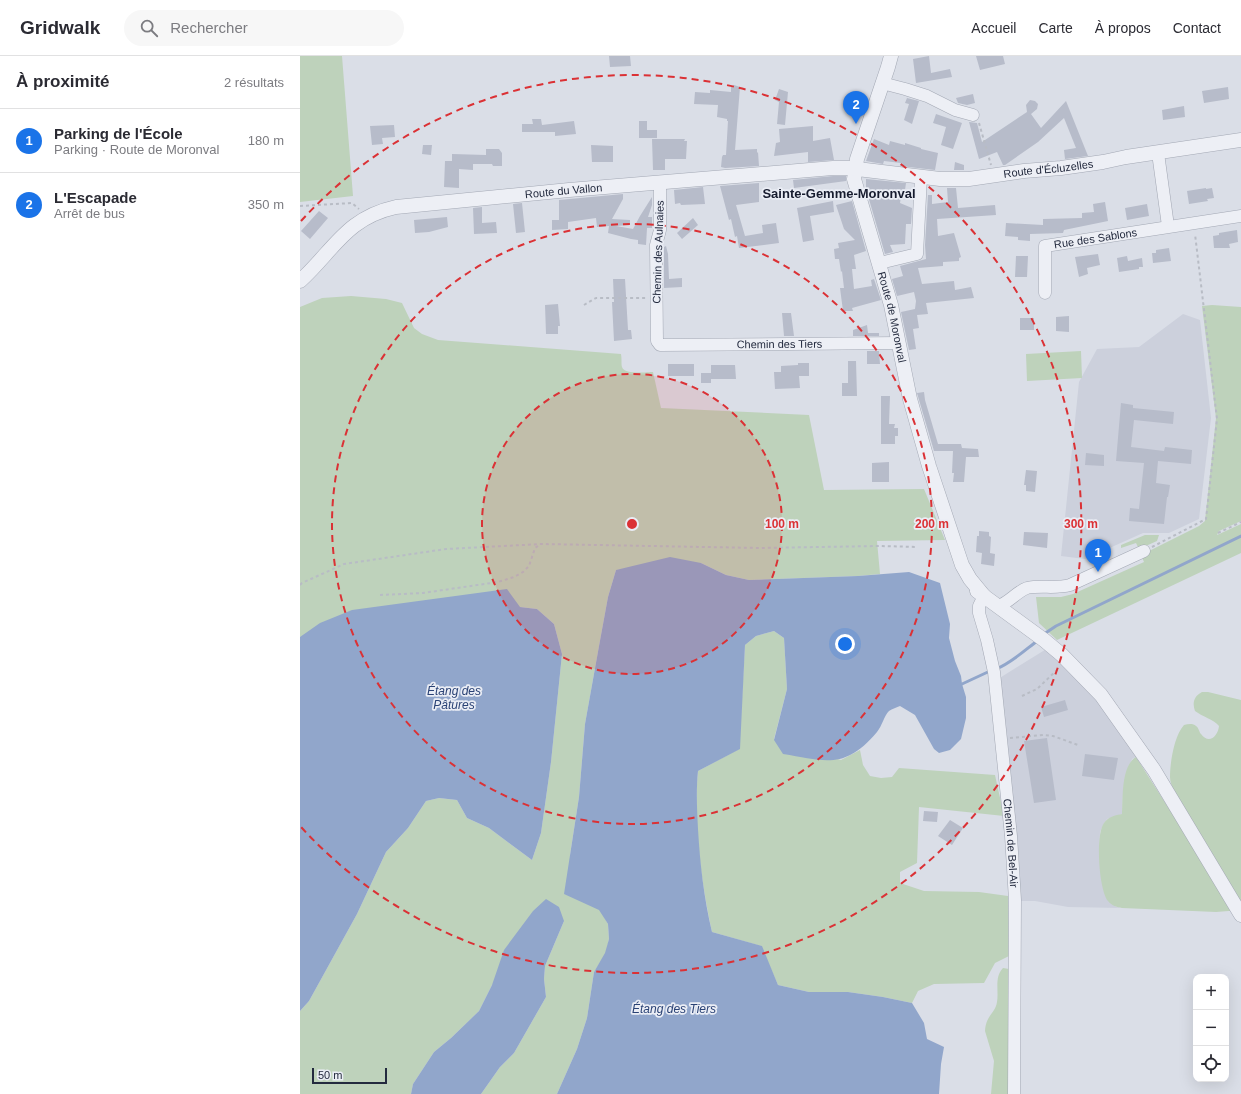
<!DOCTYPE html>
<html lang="fr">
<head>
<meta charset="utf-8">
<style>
  :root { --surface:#fff; --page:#f7f7f7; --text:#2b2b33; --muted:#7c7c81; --line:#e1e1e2; --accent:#1a73e8 }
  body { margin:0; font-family:Helvetica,sans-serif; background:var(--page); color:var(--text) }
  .controls { position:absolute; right:12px; bottom:12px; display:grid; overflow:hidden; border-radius:8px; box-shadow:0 4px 16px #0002 }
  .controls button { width:36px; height:36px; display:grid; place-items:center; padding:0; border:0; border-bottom:1px solid var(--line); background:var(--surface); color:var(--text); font:20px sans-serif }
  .scale { position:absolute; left:12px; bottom:10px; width:75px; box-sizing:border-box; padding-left:4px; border:2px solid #232a3e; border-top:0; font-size:11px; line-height:14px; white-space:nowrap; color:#232a3e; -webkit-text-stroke:3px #eaedf5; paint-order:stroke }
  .you { position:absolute; left:545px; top:588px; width:14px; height:14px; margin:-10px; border:3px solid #fff; border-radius:50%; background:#1a73e8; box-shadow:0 0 0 6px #1a73e833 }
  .badge { display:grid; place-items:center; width:26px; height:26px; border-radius:50%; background:var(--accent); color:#fff; font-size:13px; font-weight:700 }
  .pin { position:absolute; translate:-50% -33px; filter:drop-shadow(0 1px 2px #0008) }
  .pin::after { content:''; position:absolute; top:21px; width:14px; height:12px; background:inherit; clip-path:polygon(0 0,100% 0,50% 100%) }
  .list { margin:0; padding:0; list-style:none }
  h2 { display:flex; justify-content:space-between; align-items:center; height:52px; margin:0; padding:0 16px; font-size:17px }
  h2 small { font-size:13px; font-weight:400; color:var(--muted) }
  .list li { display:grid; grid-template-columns:26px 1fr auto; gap:12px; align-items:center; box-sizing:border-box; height:64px; padding:0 16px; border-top:1px solid var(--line) }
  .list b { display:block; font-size:15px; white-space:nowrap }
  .list p { margin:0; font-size:13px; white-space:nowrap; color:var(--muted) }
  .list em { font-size:13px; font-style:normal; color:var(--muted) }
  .icon { flex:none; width:22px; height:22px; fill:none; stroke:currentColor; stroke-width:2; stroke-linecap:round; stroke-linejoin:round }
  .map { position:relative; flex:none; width:941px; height:1038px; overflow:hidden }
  header { display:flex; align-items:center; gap:24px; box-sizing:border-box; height:56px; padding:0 20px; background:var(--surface); border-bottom:1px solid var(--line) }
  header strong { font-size:19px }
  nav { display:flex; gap:22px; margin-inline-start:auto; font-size:14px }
  .search { width:280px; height:36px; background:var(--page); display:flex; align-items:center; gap:10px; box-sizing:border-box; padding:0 14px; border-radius:22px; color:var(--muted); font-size:15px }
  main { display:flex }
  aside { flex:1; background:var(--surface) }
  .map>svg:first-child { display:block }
</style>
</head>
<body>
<header>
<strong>Gridwalk</strong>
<div class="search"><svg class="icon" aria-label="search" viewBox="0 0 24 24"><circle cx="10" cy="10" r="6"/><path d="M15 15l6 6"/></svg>Rechercher</div>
<nav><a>Accueil</a><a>Carte</a><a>À propos</a><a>Contact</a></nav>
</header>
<main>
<aside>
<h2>À proximité<small>2 résultats</small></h2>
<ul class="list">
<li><span class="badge">1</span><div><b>Parking de l'École</b><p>Parking · Route de Moronval</p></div><em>180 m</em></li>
<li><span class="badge">2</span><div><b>L'Escapade</b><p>Arrêt de bus</p></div><em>350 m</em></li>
</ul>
</aside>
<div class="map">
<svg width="941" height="1038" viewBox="0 0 941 1038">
  <rect width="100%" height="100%" fill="#dadee7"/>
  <!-- built -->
  <path fill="#ccd0dc" d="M883,258L900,264L911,362L899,463L869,477H843L785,503L761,500L779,326L797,293L839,291Z
    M748,592L777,620L807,656L836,701L832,703L823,736L822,758L807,763L803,769L800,776L799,800L805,836L816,851L822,852L768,851L735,845H721L698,623Z"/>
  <!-- green -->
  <path fill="#bed2bb" d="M0,0H42L53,140L0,146Z
    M51,240L86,243L102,247L114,272L122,278L138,284L321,298C322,303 321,308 322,311C324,319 347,316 353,316L361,352L509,359L524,434L624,433L645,484L577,485L580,518L558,520L449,524L426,519L401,507L316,514L308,541L299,590L285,668L279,741L270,799L308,868L309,883L306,897L294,916L287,962L277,993L257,1038H181L200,1011L214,997L246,941L244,923L245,910L264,865L192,929L179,955L151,982L134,996L113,1028L111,1038H0V955L9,945L57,858L86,796L108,772L126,745L139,742L157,744L167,762L189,772L232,804L241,777L251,706L262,598L254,568L237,553L220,551L0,581V251L22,242Z
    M912,249L941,251V465L919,475L917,479L941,468V497L757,584L739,567L736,541H761L773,538L844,506L841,499L899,470L905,465L916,362L902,250Z
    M781,295L782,322L727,325L726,298Z
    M845,479H859L857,485L839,493L836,487L821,492V489Z
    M474,575L484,582L487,633L474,683L541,704L560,694L563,709L570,720L581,722L592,721L599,712L695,719L704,760L619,751L617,807L600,816V827L624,835L679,836L708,840L709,900L695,907L684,927L634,928L618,935L612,947L583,941L548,936H509L478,929L461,890L412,876C401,825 393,767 398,715L439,693L445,589L456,580Z
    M902,636H908L941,644V854L916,856L822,852C817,851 812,850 808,845C799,834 795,779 804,767C808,761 815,759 822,758C823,742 821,710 836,701L873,759C873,751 874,742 873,734C872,729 870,726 870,721C870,707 874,680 884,669C888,668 893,667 896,670C899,672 899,676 901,678C909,689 918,680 919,670C913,663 903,661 895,655C892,647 894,640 902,636Z
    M703,912L709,913L710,915V1038H691L694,1005L685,975C686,959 695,958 697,946C699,935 694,921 703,912Z"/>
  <!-- water -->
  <path fill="#91a6cb" d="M370,501L401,507L426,519L449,524L558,520L609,516L640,527L650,568L649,582L655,605L661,620L662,628L666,641V662L661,683L650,694L639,697L634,693L615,659L600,650C597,651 592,653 589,655C584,660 582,670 577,676C545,714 526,705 483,698L474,684L487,633L484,582L474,575L456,580L445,589L440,693L398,715C396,735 397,753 398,773C400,808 404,842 412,876L462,890L478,929L509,936H548L583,941L612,947L624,967L627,983L644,991L641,1008L639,1038H257L277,993L287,962L294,916L305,897L309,883L308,868L299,854L264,838L279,741L285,668L299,590L308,541L316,514Z
    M207,533L220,551L237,553L254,568L262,598L251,706L241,777L232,804L189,772L167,762L157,744L139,742L126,745L108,772L86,796L57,858L9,945L0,955V581L20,567L52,554Z
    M246,843L259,851L264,865L245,910L244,923L246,941L214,997L200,1011L181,1038H111L113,1028L134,996L151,982L179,955L192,929L204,894L233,855Z"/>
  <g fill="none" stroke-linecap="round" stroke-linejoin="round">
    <!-- stream -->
    <path stroke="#91a6cb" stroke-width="3" d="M744,578L756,570L941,480
      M696,613C711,607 724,595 737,585
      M662,628L690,615"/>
  </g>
  <!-- building -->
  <path fill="#b7bcca" d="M309,0H330L331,10L310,11Z
    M629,0L631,17L650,13L652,21L616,27L613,3Z
    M676,0H703L705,8L680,14Z
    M434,29L440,31L435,94L457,93V97L458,96L459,110L425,112L421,111L422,101L423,99H426L428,65H427V63L417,61L418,49L394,48L395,36L410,37V34L431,36V31Z
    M928,31L929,43L904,47L902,35Z
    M479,33L488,36L485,69L477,68L479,46L475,44Z
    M673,38L675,47L667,49L658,47L656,42Z
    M607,42L619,45L612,68L604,64L609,48L605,47Z
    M730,44L735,45L738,48L737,53L731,58L741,72L766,45L788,100L765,103L764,94L776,92L764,62L738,86L705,109H703L697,96L679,103L669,66L677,67L682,86L727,56L726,49Z
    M884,50L885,61L863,64L862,54Z
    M636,58L662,67L653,93L641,89L646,71L633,67Z
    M232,63H241L242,69L274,65L276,78L255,80V76H222V68H233Z
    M339,65H347V74H357V82H339Z
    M94,69L95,81L82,82L83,88L72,89L70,70Z
    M513,70V85L530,82L534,104L508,106V96L474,100L476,87L480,86L479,73Z
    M352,83H385L384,85H387L386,103H365V114H353Z
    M574,83L589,89L590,85L605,89V87L621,92V93L638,97L635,114L600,110L601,107L584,105L583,108L566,105Z
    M123,89H132L131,99L122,98Z
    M291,89L313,90V106H292Z
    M186,93H199L202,97V110H193L192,108H173V114L159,113V132L144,131L145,105H152V98L186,99Z
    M655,106L664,109V114H654Z
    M533,120H546V125L494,132L493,124Z
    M566,123L606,127L605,134H602L600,147L612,152L611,168H606L605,188L590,189L593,196L585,198L566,133Z
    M459,127V146L436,149L445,180L463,177L462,169L476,167L479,187L439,192L437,180L435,181L431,163L429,164L420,130Z
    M403,131L405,148L381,149L380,147L375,148L374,134Z
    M647,132H656L658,152L695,149L696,159L637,163L638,180L654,177L661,201L659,202V205L643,206V210L618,212L622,228L654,225L655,234L671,231L674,242L626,247L628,258L617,259L619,272L613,273L616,293L609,294L601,256L615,253L616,245L614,236L597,240L592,223L603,220L600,210L626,203L625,189L628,139H632V148L648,146Z
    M906,132V133L912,132L914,142L907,143L908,145L889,148L887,135Z
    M323,138V143L312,163L330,164V169L316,170L333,173L340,160L352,141V149L348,161H352V172H347L346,189L338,188V184L331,183L308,177L309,170L297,171L296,162L268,166V173L252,174V164H259V144Z
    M533,145L534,156L510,160L514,184L503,186L497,152Z
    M552,145L566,195L554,199L556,213H552L554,233L572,230L571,224L574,223L581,244L552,252L553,255H543L540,232H544L542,215L541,216L539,203H535L534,193L539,192L538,187L555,184L544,173L536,149Z
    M805,146L808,165L764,174L763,177L730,178V185L718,184V181L705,180L706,167L743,169V163L782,162V157L794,156L793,148Z
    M222,147L225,176L216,177L213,148Z
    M847,148L849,160L827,164L825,152Z
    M182,151V167L196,166L197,177L174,178L173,152Z
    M19,155L28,162L10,183L1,175Z
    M147,161L148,171L129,176L115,177L114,164Z
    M393,162L398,169L382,183L377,177Z
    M937,174L938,186L929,188L930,192H914L913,180L919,179V177Z
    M366,190L368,198L369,223L382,222V231L364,232V191Z
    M869,192L871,205L853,207L852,197H856V194Z
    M798,198L800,209L787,212L788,218L779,221L775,201Z
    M716,200H728L727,221H715Z
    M827,200L828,205L842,202L843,211H839V213L819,216L817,202Z
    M313,223H325L328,274H331L332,283L314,285L312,246H314Z
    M258,248L260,270H258V278H246L245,249Z
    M482,257H491L494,280H484Z
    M769,260V276L756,275V261Z
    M720,262H734V274H720Z
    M567,269L568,277H579V280H553V274Z
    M567,295H579L580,308H567Z
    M548,305H556L557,340H542V327H548Z
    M498,307H509V320H499L500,332L475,333L474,316H481V310L498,309Z
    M368,308H394V320H368Z
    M411,309H435L436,323H411Z
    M401,317H411V327H401Z
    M624,336L625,344L638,388H661L662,392L678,393L679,401H666L664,426H653L654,417H652L653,395H634L617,337Z
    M581,340H590L589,368H595L594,372H598V380H595V388H581Z
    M821,347L833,349V352L874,356L873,368L834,364L831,391L864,395L865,391L892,394L891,408L858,405L856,427L870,429L868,441H867L864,468L829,465L830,452L839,453L844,407L816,405Z
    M786,397L804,399V410L785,409Z
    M589,406V426H572V407Z
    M726,414L737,415L735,436L726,435V429H724Z
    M679,475L689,476V480L691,481L690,497L695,498L694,510L681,508L682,497L676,496L677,480H679Z
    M724,476L748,477L747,492L723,489Z
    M765,644L768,654L744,661L741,651Z
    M747,682L756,744L734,747L724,685Z
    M785,698L818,702L814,724L782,720Z
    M624,755L638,756L637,766L623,765Z
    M650,764L663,772L652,789L638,780Z"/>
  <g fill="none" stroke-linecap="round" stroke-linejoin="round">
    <defs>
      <g id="minor">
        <path d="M582,27L605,33L627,40L655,54L673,59"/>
        <path d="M858,97L868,170"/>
        <path id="s1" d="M360,126V174L356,189L357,285L360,289L599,287"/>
        <path d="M580,207L617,198L621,121"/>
        <path id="s2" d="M745,237V190L941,160"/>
        <path id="s3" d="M684,540L679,550V557L687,584L694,616L711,780L715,844L714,1038"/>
        <path d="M698,550C709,547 716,536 727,532C741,529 756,533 770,529L844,495"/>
      </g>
      <g id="tertiary">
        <path id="s4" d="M591,0L588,11L557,103L554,123L591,249L610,343L629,410L662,509L670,523L684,540"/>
        <path id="s5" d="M0,225C34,194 46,162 96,151L269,134L533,112H549L640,123H669L724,115L761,112L803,106L826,101L941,84"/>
        <path d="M677,535L744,584L762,599L801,639L854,714L941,859"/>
      </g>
    </defs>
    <!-- minor casing -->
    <use href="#minor" stroke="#a3a8b4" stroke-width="13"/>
    <!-- tertiary casing -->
    <use href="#tertiary" stroke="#a3a8b4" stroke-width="15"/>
    <!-- path -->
    <path stroke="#b8bcc5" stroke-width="2" stroke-dasharray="3 3" stroke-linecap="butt" d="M679,67L691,109
      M0,150L52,147L59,153
      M284,249L296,242H347
      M918,477L941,466
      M852,491L906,463L917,363L895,178
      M0,529L2,527L44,508L146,493L242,488L460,492L580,490L617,491
      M80,539L123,537L198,526L214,521L223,516L229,510L235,492L241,488
      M722,640L737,633L759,612
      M710,682L743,679L753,680L778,689"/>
    <!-- minor -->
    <use href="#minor" stroke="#edeff5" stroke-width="12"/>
    <!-- tertiary -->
    <use href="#tertiary" stroke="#edeff5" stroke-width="14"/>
  </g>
  <!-- distance rings -->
  <circle cx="332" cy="468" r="150" fill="#db3135" fill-opacity=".12"/>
  <g fill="none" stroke="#db3135" stroke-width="2" stroke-dasharray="7 5">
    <circle cx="332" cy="468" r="150"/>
    <circle cx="332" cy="468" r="300"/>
    <path d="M1 165A449 449 0 1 1 1 771"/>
  </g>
  <g text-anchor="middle" stroke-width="3.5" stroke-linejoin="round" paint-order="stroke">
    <!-- street labels -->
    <g font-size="11" fill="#232a3e" stroke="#eaedf5">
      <text dy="4" stroke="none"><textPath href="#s5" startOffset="779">Route d'Écluzelles</textPath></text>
      <text dy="4" stroke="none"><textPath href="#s5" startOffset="292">Route du Vallon</textPath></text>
      <text dy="4" stroke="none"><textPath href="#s2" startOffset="98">Rue des Sablons</textPath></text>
      <text transform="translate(358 196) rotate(-88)" y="4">Chemin des Aulnaies</text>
      <text dy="4" stroke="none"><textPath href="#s4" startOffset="272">Route de Moronval</textPath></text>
      <text dy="4" stroke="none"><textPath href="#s1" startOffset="284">Chemin des Tiers</textPath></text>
      <text dy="4" stroke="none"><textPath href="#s3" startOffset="251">Chemin de Bel-Air</textPath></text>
    </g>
    <!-- water labels -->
    <g font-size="12" font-style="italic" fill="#2a4275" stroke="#eaedf5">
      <text x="154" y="639">Étang des<tspan x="154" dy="14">Pâtures</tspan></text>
      <text x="374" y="957">Étang des Tiers</text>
    </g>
    <!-- quarter labels -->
    <g font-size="13" font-weight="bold" fill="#161b2e" stroke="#eaedf5">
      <text x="539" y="142">Sainte-Gemme-Moronval</text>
    </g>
  </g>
  <circle cx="332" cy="468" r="6" fill="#db3135" stroke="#eaedf5" stroke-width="2"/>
  <g font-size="12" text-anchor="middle" font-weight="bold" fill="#db3135" stroke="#eaedf5" stroke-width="3.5" stroke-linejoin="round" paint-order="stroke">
    <text x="482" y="472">100 m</text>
    <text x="632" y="472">200 m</text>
    <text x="781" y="472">300 m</text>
  </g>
</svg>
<div class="controls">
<button>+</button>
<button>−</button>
<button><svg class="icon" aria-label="locate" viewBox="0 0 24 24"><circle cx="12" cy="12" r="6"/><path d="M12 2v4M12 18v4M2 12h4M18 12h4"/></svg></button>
</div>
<div class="scale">50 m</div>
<div class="you"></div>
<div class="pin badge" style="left:798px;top:516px">1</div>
<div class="pin badge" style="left:556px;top:68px">2</div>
</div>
</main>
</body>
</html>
